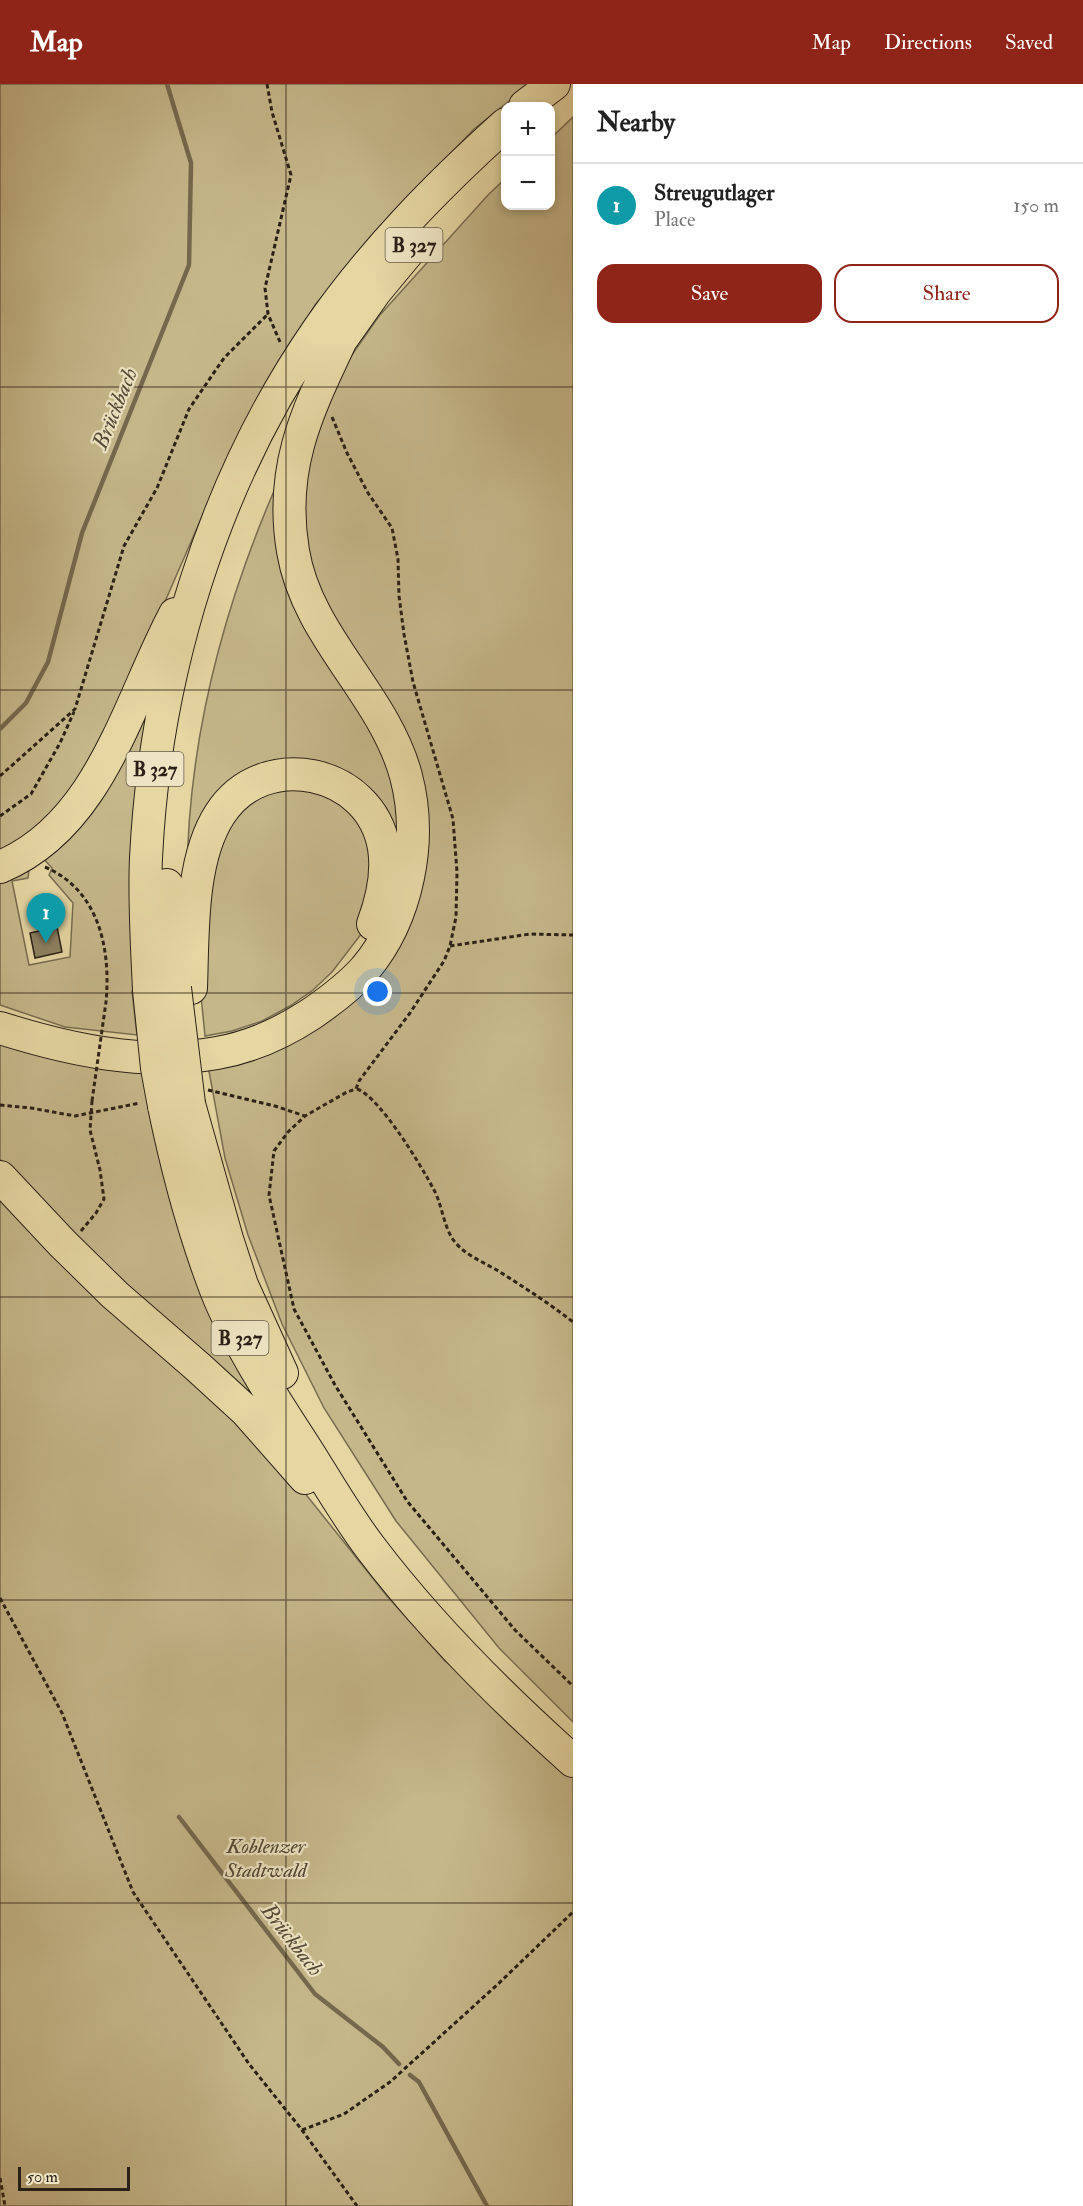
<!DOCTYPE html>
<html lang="en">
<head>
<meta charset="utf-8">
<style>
  :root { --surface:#fff; --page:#f2f2f2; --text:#222; --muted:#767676; --line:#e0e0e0; --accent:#8f2418 }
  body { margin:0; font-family:"IM FELL Double Pica",serif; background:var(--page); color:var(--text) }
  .controls { position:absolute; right:18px; top:18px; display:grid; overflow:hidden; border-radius:12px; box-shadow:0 3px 9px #0003 }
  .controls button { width:54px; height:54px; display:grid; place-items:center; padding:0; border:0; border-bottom:2px solid var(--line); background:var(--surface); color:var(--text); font:30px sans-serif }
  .scale { position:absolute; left:18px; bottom:15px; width:112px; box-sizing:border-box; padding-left:6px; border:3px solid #2b2017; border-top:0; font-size:16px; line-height:21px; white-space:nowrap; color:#2b2017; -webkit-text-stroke:4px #eee4c3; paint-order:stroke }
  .you { position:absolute; left:378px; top:908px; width:21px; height:21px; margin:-15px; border:4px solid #fff; border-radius:50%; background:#1a73e8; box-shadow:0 0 0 9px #1a73e833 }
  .badge { display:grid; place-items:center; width:39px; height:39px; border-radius:50%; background:var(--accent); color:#fff; font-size:20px; font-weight:700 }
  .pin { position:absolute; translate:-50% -50px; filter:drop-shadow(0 2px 3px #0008) }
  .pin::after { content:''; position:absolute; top:32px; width:21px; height:18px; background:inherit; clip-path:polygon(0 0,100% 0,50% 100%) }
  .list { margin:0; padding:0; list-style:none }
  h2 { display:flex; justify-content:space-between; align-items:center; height:78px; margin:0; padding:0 24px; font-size:26px }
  h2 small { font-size:20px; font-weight:400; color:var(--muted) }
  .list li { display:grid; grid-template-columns:39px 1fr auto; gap:18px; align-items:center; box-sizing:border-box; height:84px; padding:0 24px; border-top:2px solid var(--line) }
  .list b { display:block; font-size:22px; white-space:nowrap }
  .list p { margin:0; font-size:20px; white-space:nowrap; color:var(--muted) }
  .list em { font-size:20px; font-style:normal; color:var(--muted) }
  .actions { display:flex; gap:12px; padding:18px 24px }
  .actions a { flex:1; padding:14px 0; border:2px solid var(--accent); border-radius:18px; text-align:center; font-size:21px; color:var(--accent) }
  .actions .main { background:var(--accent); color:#fff }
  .map { position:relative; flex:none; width:573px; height:2122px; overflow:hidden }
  header { display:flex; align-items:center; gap:36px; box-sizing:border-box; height:84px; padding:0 30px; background:var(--accent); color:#fff }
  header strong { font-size:28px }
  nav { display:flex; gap:33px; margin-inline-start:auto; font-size:21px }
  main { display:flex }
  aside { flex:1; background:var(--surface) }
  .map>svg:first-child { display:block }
</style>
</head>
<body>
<header>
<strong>Map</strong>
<nav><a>Map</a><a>Directions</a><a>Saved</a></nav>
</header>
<main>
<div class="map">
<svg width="573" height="2122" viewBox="0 0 573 2122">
  <rect width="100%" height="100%" fill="#e5d6a2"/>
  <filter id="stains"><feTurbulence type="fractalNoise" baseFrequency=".00333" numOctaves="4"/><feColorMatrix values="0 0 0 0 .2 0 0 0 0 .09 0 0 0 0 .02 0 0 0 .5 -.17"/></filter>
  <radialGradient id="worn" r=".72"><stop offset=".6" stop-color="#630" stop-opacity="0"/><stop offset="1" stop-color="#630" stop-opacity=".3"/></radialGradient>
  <!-- green -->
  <path fill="#c5b78a" stroke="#786c50" stroke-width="1.5" d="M0,0H531L474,45L389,134L315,221L264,307L214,405L157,536L120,628L66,721L0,771Z
    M573,33V1638L499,1564L396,1437L324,1324L282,1240L248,1151L225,1074L208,982L331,929L419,754L306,490L301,381L347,278L379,232L488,111L505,95L506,122H550L551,54Z
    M277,400L285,436L382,647L407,778L378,734L273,686L187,793C188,658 223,524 277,400Z
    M158,578L134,906L132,907L137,951L65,943L0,921V790L15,785H29L28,794L12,797L29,881L70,873L73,819L49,791L52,784L39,770Z
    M329,701L376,759L362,849L332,888L313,906L290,922L262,937L232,947L205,952L201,912L211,762L256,704Z
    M0,954L141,980L281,1344L184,1261L12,1090L0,1075Z
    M0,1101L249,1345L301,1410L304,1408L387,1512L445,1577L492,1615L573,1691V2122H0Z"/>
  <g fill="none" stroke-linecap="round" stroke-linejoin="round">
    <!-- stream -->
    <path stroke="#75684e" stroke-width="4.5" d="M0,645L26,619L48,578L82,449L189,181L191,79L167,0
      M179,1733L315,1910L383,1963L399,1980
      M410,1991L419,1998L487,2122"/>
  </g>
  <!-- building -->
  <path fill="#8c7f5f" stroke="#2b2017" stroke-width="1.5" d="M57,843L62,868L35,874L30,849Z"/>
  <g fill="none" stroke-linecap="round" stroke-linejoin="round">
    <defs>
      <path id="highway" d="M525,22L554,0
        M329,273L375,208L409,167
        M0,783C101,741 128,618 175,530
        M167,801L166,827L175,904
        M191,904C193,850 190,776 220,730C263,663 371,685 384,764C388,790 382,816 373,840
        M149,906C147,862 144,818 146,774C155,589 213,398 318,246C371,169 437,102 506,40
        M0,944C70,966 143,982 217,969C252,963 282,949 311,930C330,917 349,903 365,885C408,834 423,756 406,692C384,610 307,553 293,467C279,384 307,328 341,256
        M189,1020L227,1155L242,1201L282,1289
        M164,1022C177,1085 193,1146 216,1206C236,1257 273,1314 303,1360C325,1394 345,1430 370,1463C429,1541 500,1612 573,1677
        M0,1093L62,1159L115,1211L198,1283L246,1327L305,1394"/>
    </defs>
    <!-- highway casing -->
    <use href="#highway" stroke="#2b2017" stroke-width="34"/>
    <!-- path -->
    <path stroke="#2b2017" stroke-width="3" stroke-dasharray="4.5 3" stroke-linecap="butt" d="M267,0L272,28L291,91L265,204L268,230L280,258
      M332,333L347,369L368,409L392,444L398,475L399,512L404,550L413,598L453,735L457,788L456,833L450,862L444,877L410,929L359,997L356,1005L347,1008L305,1032L288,1048L274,1067L269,1111L294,1225L335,1301L407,1417L515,1546L573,1602
      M0,692L75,625L124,462L157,404L189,325L224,274L268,230
      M0,732L31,710L60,659L74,628
      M45,783C99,806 111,865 106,918
      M450,862L530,850L573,851
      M357,1005C380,1013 422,1083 434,1106C442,1121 443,1139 452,1154C463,1171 484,1178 500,1188C525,1204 550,1220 573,1238
      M208,1006L275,1022L305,1032
      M0,1021L31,1024L75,1032L140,1019
      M81,1147L96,1129L104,1115L100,1086L90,1046L92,1017
      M0,1514L62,1629L133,1808L249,1980L302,2046L357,2122
      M302,2046L344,2030L390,1998L497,1901L573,1828
      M0,2094L5,2122"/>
    <!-- highway -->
    <use href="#highway" stroke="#e5d6a2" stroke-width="32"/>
    <defs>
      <path id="highway-bridge" d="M175,904L189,1020
        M149,906L157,984L164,1022"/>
    </defs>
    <!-- highway-bridge casing -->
    <use href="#highway-bridge" stroke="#2b2017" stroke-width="34" stroke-linecap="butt"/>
    <!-- path-bridge -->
    <path stroke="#2b2017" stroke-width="3" stroke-dasharray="4.5 3" stroke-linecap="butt" d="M92,1017L106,918"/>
    <!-- highway-bridge -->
    <use href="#highway-bridge" stroke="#e5d6a2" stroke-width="32"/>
  </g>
  <!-- grid -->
  <path fill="none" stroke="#2b2017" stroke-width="1.5" stroke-opacity="0.55" d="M286,0V2122M0,303H573M0,606H573M0,909H573M0,1213H573M0,1516H573M0,1819H573"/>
  <g text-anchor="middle" stroke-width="4.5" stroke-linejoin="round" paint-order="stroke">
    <!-- shield labels -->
    <g fill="#eee4c3" stroke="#665b4b" stroke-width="1.5">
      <rect x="385.5" y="144" width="57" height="34" rx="4.5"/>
      <rect x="126.5" y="668" width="57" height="34" rx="4.5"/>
      <rect x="211.5" y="1237" width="57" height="34" rx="4.5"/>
    </g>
    <g font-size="20" font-weight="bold" fill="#2b2017">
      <text x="414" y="168">B 327</text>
      <text x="155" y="692">B 327</text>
      <text x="240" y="1261">B 327</text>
    </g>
    <!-- park labels -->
    <g font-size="21" font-style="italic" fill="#524634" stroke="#eee4c3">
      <text x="266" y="1769">Koblenzer<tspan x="266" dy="24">Stadtwald</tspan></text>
    </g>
    <!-- water labels -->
    <g font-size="22" font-style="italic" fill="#564a37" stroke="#eee4c3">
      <text transform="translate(114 324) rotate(-68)" y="8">Brückbach</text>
      <text transform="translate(293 1855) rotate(52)" y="8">Brückbach</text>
    </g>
  </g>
  <rect width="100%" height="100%" filter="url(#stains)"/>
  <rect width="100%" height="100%" fill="url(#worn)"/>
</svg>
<div class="controls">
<button>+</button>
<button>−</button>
</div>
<div class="scale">50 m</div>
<div class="you"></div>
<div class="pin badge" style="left:46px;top:859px;background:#0f9aa8">1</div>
</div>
<aside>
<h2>Nearby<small></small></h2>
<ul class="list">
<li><span class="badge" style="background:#0f9aa8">1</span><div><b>Streugutlager</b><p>Place</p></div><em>150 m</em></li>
</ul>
<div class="actions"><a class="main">Save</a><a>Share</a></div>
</aside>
</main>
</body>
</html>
